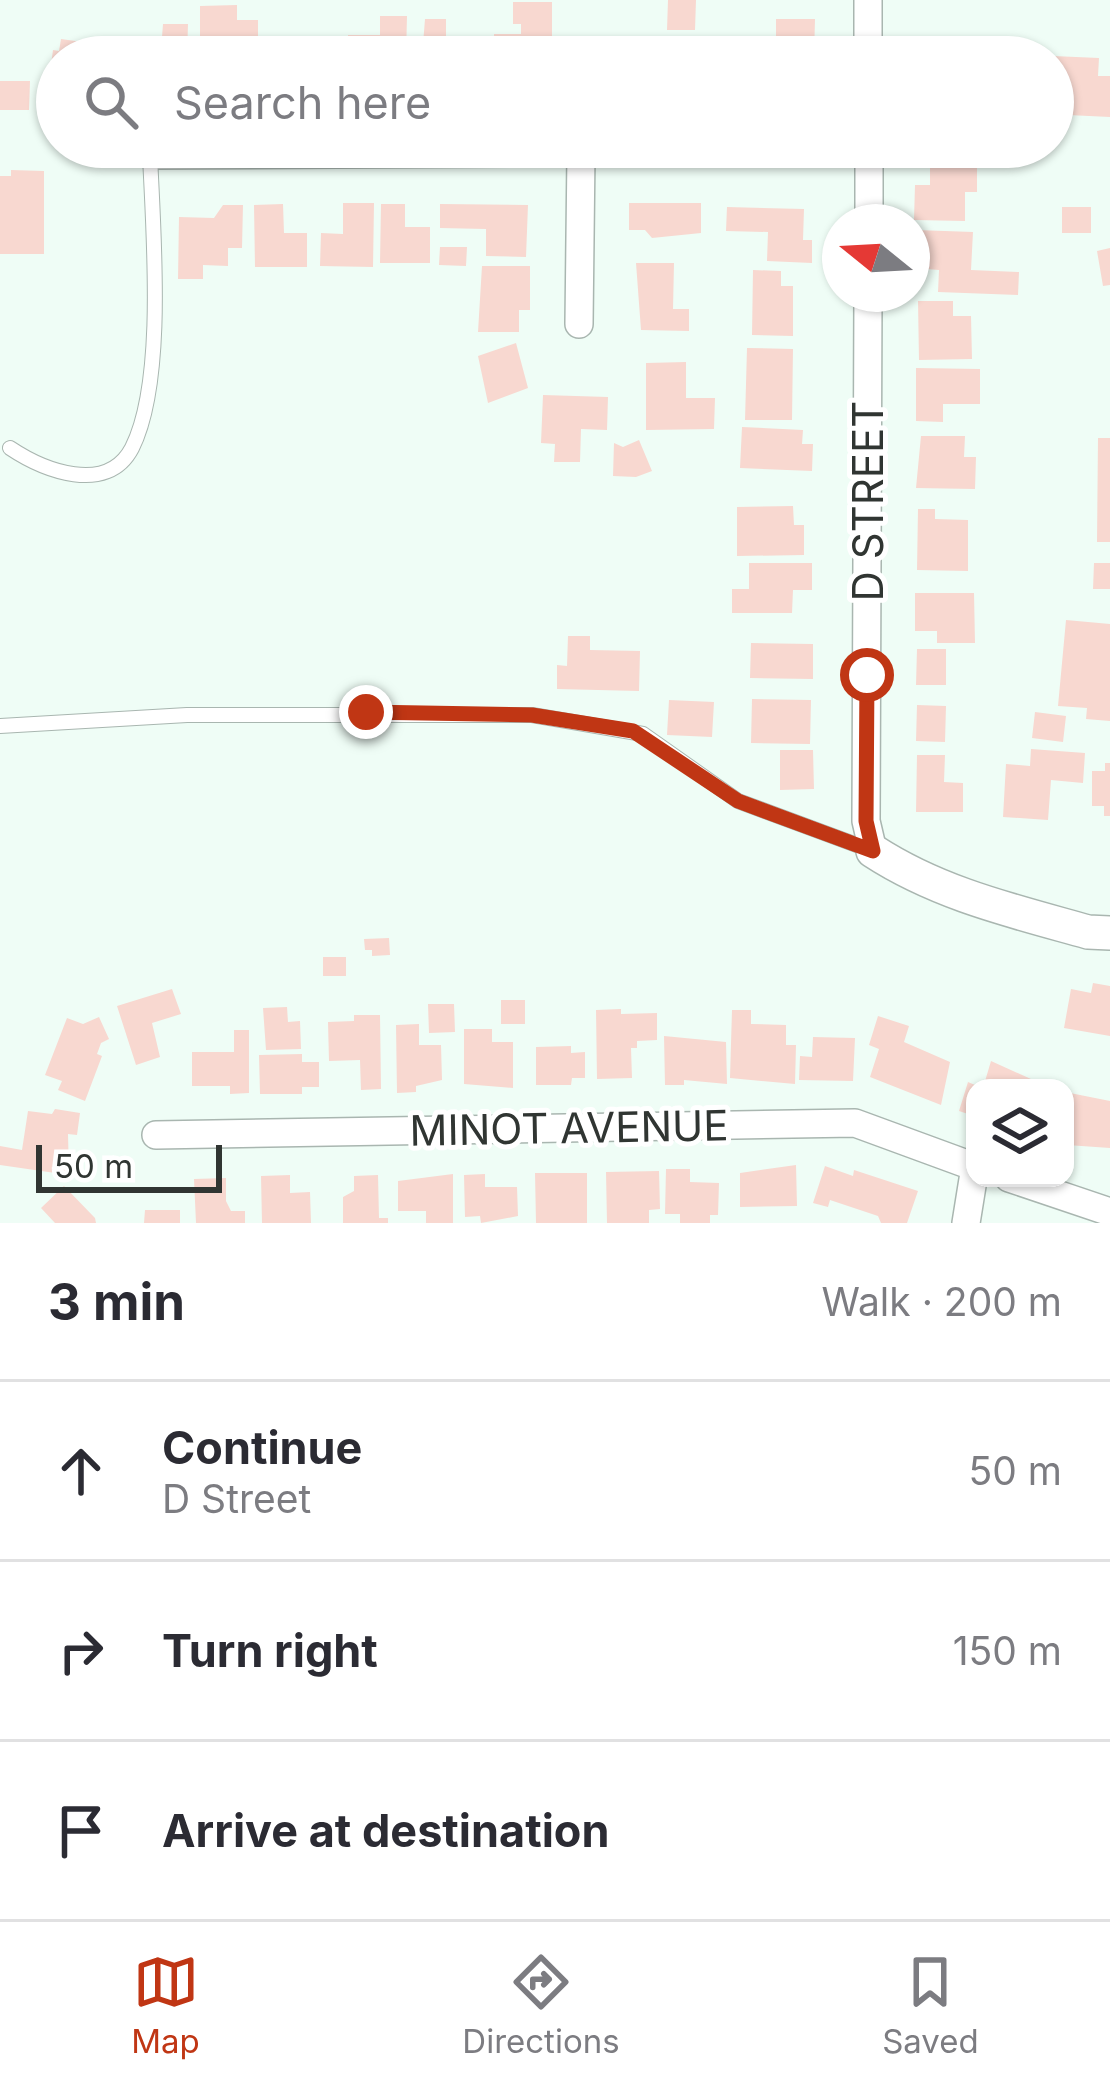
<!DOCTYPE html>
<html lang="en">
<head>
<meta charset="utf-8">
<style>
  :root { --surface:#fff; --page:#f7f7f7; --text:#2b2b33; --muted:#7c7c81; --line:#e1e1e2; --accent:#c03614 }
  body { margin:0; font-family:Inter,sans-serif; background:var(--page); color:var(--text) }
  .controls { position:absolute; right:36px; bottom:36px; display:grid; overflow:hidden; border-radius:24px; box-shadow:0 3px 9px #0004 }
  .controls button { width:108px; height:108px; display:grid; place-items:center; padding:0; border:0; border-bottom:3px solid var(--line); background:var(--surface); color:var(--text); font:60px sans-serif }
  .compass { position:absolute; left:822px; top:204px; width:108px; height:108px; border-radius:50%; background:var(--surface); box-shadow:0 3px 9px #0004; rotate:288deg }
  .scale { position:absolute; left:36px; bottom:30px; width:186px; box-sizing:border-box; padding-left:12px; border:6px solid #303532; border-top:0; font-size:33px; line-height:42px; white-space:nowrap; color:#303532; -webkit-text-stroke:9px #fff; paint-order:stroke }
  .stop { position:absolute; width:36px; height:36px; margin:-27px; border:9px solid #c03614; border-radius:50%; background:#fff }
  .stop.end { background:#c03614; border-color:#fff; box-shadow:0 3px 12px #0008 }
  .list { margin:0; padding:0; list-style:none }
  h2 { display:flex; justify-content:space-between; align-items:center; height:156px; margin:0; padding:0 48px; font-size:51px }
  h2 small { font-size:39px; font-weight:400; color:var(--muted) }
  .list li { display:grid; grid-template-columns:78px 1fr auto; gap:36px; align-items:center; box-sizing:border-box; height:180px; padding:0 48px; border-top:3px solid var(--line) }
  .list b { display:block; font-size:45px; white-space:nowrap }
  .list p { margin:0; font-size:39px; white-space:nowrap; color:var(--muted) }
  .list em { font-size:39px; font-style:normal; color:var(--muted) }
  .icon { flex:none; width:66px; height:66px; fill:none; stroke:currentColor; stroke-width:2; stroke-linecap:round; stroke-linejoin:round }
  .map { position:relative; flex:none; width:1110px; height:1223px; overflow:hidden }
  .search { position:absolute; background:var(--surface); box-shadow:0 3px 9px #0004; left:36px; right:36px; top:36px; height:132px; display:flex; align-items:center; gap:30px; box-sizing:border-box; padding:0 42px; border-radius:66px; color:var(--muted); font-size:45px }
  .sheet { height:696px; background:var(--surface) }
  nav { display:flex; justify-content:space-around; align-items:center; box-sizing:border-box; height:168px; border-top:3px solid var(--line); background:var(--surface); font-size:33px; color:var(--muted) }
  nav a { display:grid; justify-items:center; gap:6px }
  nav .on { color:var(--accent) }
  .map>svg:first-child { display:block }
</style>
</head>
<body>
<div class="map">
<svg width="1110" height="1223" viewBox="0 0 1110 1223">
  <rect width="100%" height="100%" fill="#effdf6"/>
  <!-- building -->
  <path fill="#f8d8d0" d="M668,0H696L695,30H667Z
    M513,2H552V57H494V34H521V24H513Z
    M237,5V20H258V57H200V6Z
    M380,16H407L406,57H348V35H380Z
    M425,19H446V37H480V57H422Z
    M776,19H815L814,57H776Z
    M163,24H188L187,57H129V37H162Z
    M273,36L333,37V57H273Z
    M731,36H756V57H731Z
    M670,37H694V57H670Z
    M61,39L111,46L109,57H57V109L45,108L53,50L59,51Z
    M569,43H612L625,46V57H569Z
    M1053,56L1099,58L1098,76H1110V117L1068,115L1069,105L1053,104Z
    M0,81H30L29,110H0Z
    M930,166H977V192H965V221L914,220L915,185H930Z
    M11,170L44,171V254H0V176H11Z
    M343,203H374L373,267L320,266L321,233L343,234Z
    M629,203H701V233L652,238L645,230H629Z
    M283,204L284,233H307V267H255L254,205Z
    M381,204H405V227H430V263H380Z
    M440,204L528,205L526,257L486,256V229L440,228Z
    M223,205H243L242,248H228V266L203,265V279H178L179,217L214,218Z
    M727,207L804,209L803,240H812V263L767,261L768,232L726,231Z
    M1062,207H1091V233H1062Z
    M916,230L973,232L971,270L1019,272L1018,295L938,292L939,270L914,268Z
    M440,247H467L466,266L439,265Z
    M1110,248V285L1103,286L1097,251Z
    M636,263H674L673,309H689V331L641,330Z
    M482,266H530V310H519V332H478Z
    M753,270L781,271V286H793V336L752,335Z
    M918,301H953V316H971L972,359L919,360Z
    M516,343L528,388L488,403L478,356Z
    M747,348L793,349L792,420H745Z
    M686,362V398H715L714,429L646,430V363Z
    M916,368L980,369V404H943V422L916,421Z
    M543,395L608,397L607,430L581,429L580,462H554L555,444L541,443Z
    M742,427L803,430L802,444H813L812,471L740,468Z
    M921,436H965L964,457H976L975,489L916,488Z
    M1098,438H1110V542H1097Z
    M639,440L652,471L636,477L613,476L614,443L623,447Z
    M793,506L794,525H804V555L737,556V507Z
    M918,509H935V519L968,520V571L917,570Z
    M749,563H812V590H793L792,613H732V589H749Z
    M1094,563H1110V589H1093Z
    M915,593H974L975,643H937V631H915Z
    M1066,620L1110,624V721L1086,719L1087,708L1058,706Z
    M568,636H590V650L640,651L639,691L557,689V665L567,666Z
    M751,643L813,644V679L750,678Z
    M917,649H946V685H916Z
    M752,699L811,700L810,744L751,743Z
    M669,700L714,702L712,737L667,735Z
    M917,705L946,706L945,742L916,741Z
    M1035,712L1066,716L1063,742L1032,738Z
    M1031,749L1085,753L1083,783L1051,780L1048,820L1003,817L1006,764L1030,766Z
    M780,750H813L814,789L780,790Z
    M917,755H945L944,782L963,783V812H916Z
    M1105,763H1110V816H1104V806H1092V771H1105Z
    M389,938L390,955L372,956V950H365L364,939Z
    M323,957H346V976H323Z
    M1093,983L1110,986V1036L1064,1028L1071,989L1091,993Z
    M172,989L181,1014L152,1023L160,1057L136,1065L117,1006Z
    M501,1000H525V1024H501Z
    M428,1004H454L455,1032L429,1033Z
    M287,1007L288,1022L300,1021L301,1049L266,1050L263,1008Z
    M621,1009V1014L657,1013V1040L637,1041V1048H631L632,1078L597,1079L596,1010Z
    M732,1010H751V1024L786,1025V1045H796L795,1084L730,1078Z
    M354,1015H380L381,1089L361,1090L360,1060L329,1061L328,1022L354,1021Z
    M878,1016L909,1026L904,1042L950,1062L941,1105L870,1077L879,1049L869,1045Z
    M99,1017L109,1039L101,1043L97,1054L102,1056L85,1101L58,1090L62,1081L45,1075L67,1018L83,1024Z
    M419,1024V1045H441L442,1080L416,1086V1092L397,1093L396,1025Z
    M464,1029H492V1042H513V1088L464,1084Z
    M234,1030H249V1093L230,1094V1086H192V1052H234Z
    M664,1036L726,1042L727,1084L684,1080V1085H665Z
    M813,1037L855,1038L853,1081L799,1080L800,1056L812,1057Z
    M571,1046V1053L585,1052V1078H572L571,1085H536V1047Z
    M302,1054V1062H319V1087H302V1094H260L259,1055Z
    M991,1061L1031,1079L1028,1088H983Z
    M968,1082L975,1085L974,1116L959,1111Z
    M1065,1092L1110,1101V1148L1067,1145Z
    M55,1109L80,1113L77,1135L68,1134L69,1175L0,1165V1146L22,1150L28,1111L52,1114Z
    M796,1165L797,1206L740,1207V1173Z
    M825,1166L853,1176L854,1170L918,1191L907,1223H881L878,1216L830,1200L828,1207L813,1203Z
    M666,1169H690V1182L719,1183L718,1215H710V1223H680V1214H665Z
    M659,1171L660,1209L649,1210V1223H607L606,1172Z
    M535,1173H587V1223H536Z
    M453,1174V1223H426V1211H398V1181Z
    M485,1174V1187H517L518,1216L481,1223L480,1216L465,1217L464,1175Z
    M290,1175V1193L310,1192L311,1223H262L261,1176Z
    M378,1175L379,1218H388V1223H343V1197L354,1191V1176Z
    M226,1178V1201L231,1211H245V1223H196L194,1179Z
    M64,1186L95,1218L96,1223H55L41,1208Z
    M145,1210H180V1223H144Z"/>
  <g fill="none" stroke-linecap="round" stroke-linejoin="round">
    <defs>
      <path id="service" d="M10,448C43,470 107,496 132,448C166,381 153,231 150,155
        M0,726L187,715H532L643,734L738,801L873,851"/>
      <path id="minor" d="M868,0V57
        M150,155L869,151
        M869,222V147
        M868,294L866,821L873,851
        M579,324L581,153
        M156,1135L855,1123L975,1167
        M1009,1178L1110,1212
        M966,1223L975,1167"/>
      <path id="tertiary" d="M873,851C939,894 1013,911 1088,932L1110,933"/>
    </defs>
    <!-- service casing -->
    <use href="#service" stroke="#a9b6b0" stroke-width="16"/>
    <!-- minor casing -->
    <use href="#minor" stroke="#a9b6b0" stroke-width="30"/>
    <!-- tertiary casing -->
    <use href="#tertiary" stroke="#a9b6b0" stroke-width="36"/>
    <!-- service -->
    <use href="#service" stroke="#fff" stroke-width="14"/>
    <!-- minor -->
    <use href="#minor" stroke="#fff" stroke-width="27"/>
    <!-- tertiary -->
    <use href="#tertiary" stroke="#fff" stroke-width="33"/>
  </g>
  <g fill="none" stroke-linecap="round" stroke-linejoin="round">
    <!-- route -->
    <path stroke="#c03614" stroke-width="15" d="M366,712L532,715L633,731L738,801L873,851L866,821L867,675"/>
  </g>
  <g text-anchor="middle" stroke-width="10" stroke-linejoin="round" paint-order="stroke">
    <!-- street labels -->
    <g font-size="42" fill="#303532" stroke="#fff">
      <text transform="translate(868 501) rotate(-90)" y="15">D STREET</text>
      <text transform="translate(569 1128) rotate(-1)" y="15">MINOT AVENUE</text>
    </g>
  </g>
</svg>
<div class="controls">
<button><svg class="icon" aria-label="layers" viewBox="0 0 24 24"><path d="M12 4l9 5-9 5-9-5zM3 14l9 5 9-5"/></svg></button>
</div>
<svg class="compass" viewBox="-18 -18 36 36"><path d="M0-13l5 13h-10z" fill="#e53935"/><path d="M0 13l5-13h-10z" fill="#7c7c81"/></svg>
<div class="scale">50 m</div>
<div class="stop" style="left:867px;top:675px"></div>
<div class="stop end" style="left:366px;top:712px"></div>
<div class="search"><svg class="icon" aria-label="search" viewBox="0 0 24 24"><circle cx="10" cy="10" r="6"/><path d="M15 15l6 6"/></svg>Search here</div>
</div>
<section class="sheet">
<h2>3 min<small>Walk · 200 m</small></h2>
<ul class="list">
<li><svg class="icon" aria-label="ahead" viewBox="0 0 24 24"><path d="M12 20V5M6 11l6-6 6 6"/></svg><div><b>Continue</b><p>D Street</p></div><em>50 m</em></li>
<li><svg class="icon" aria-label="right" viewBox="0 0 24 24"><path d="M7 20v-9h11M14 6l5 5-5 5"/></svg><div><b>Turn right</b></div><em>150 m</em></li>
<li><svg class="icon" aria-label="arrive" viewBox="0 0 24 24"><path d="M6 21V4h12l-3 4 3 4H6"/></svg><div><b>Arrive at destination</b></div></li>
</ul>
</section>
<nav>
<a class="on"><svg class="icon" aria-label="map" viewBox="0 0 24 24"><path d="M3 6l6-2 6 2 6-2v14l-6 2-6-2-6 2zM9 4v14M15 6v14"/></svg>Map</a>
<a><svg class="icon" aria-label="directions" viewBox="0 0 24 24"><path d="M12 3l9 9-9 9-9-9zM9 14v-3h6M13 9l2 2-2 2"/></svg>Directions</a>
<a><svg class="icon" aria-label="saved" viewBox="0 0 24 24"><path d="M7 4h10v16l-5-4-5 4z"/></svg>Saved</a>
</nav>
</body>
</html>
